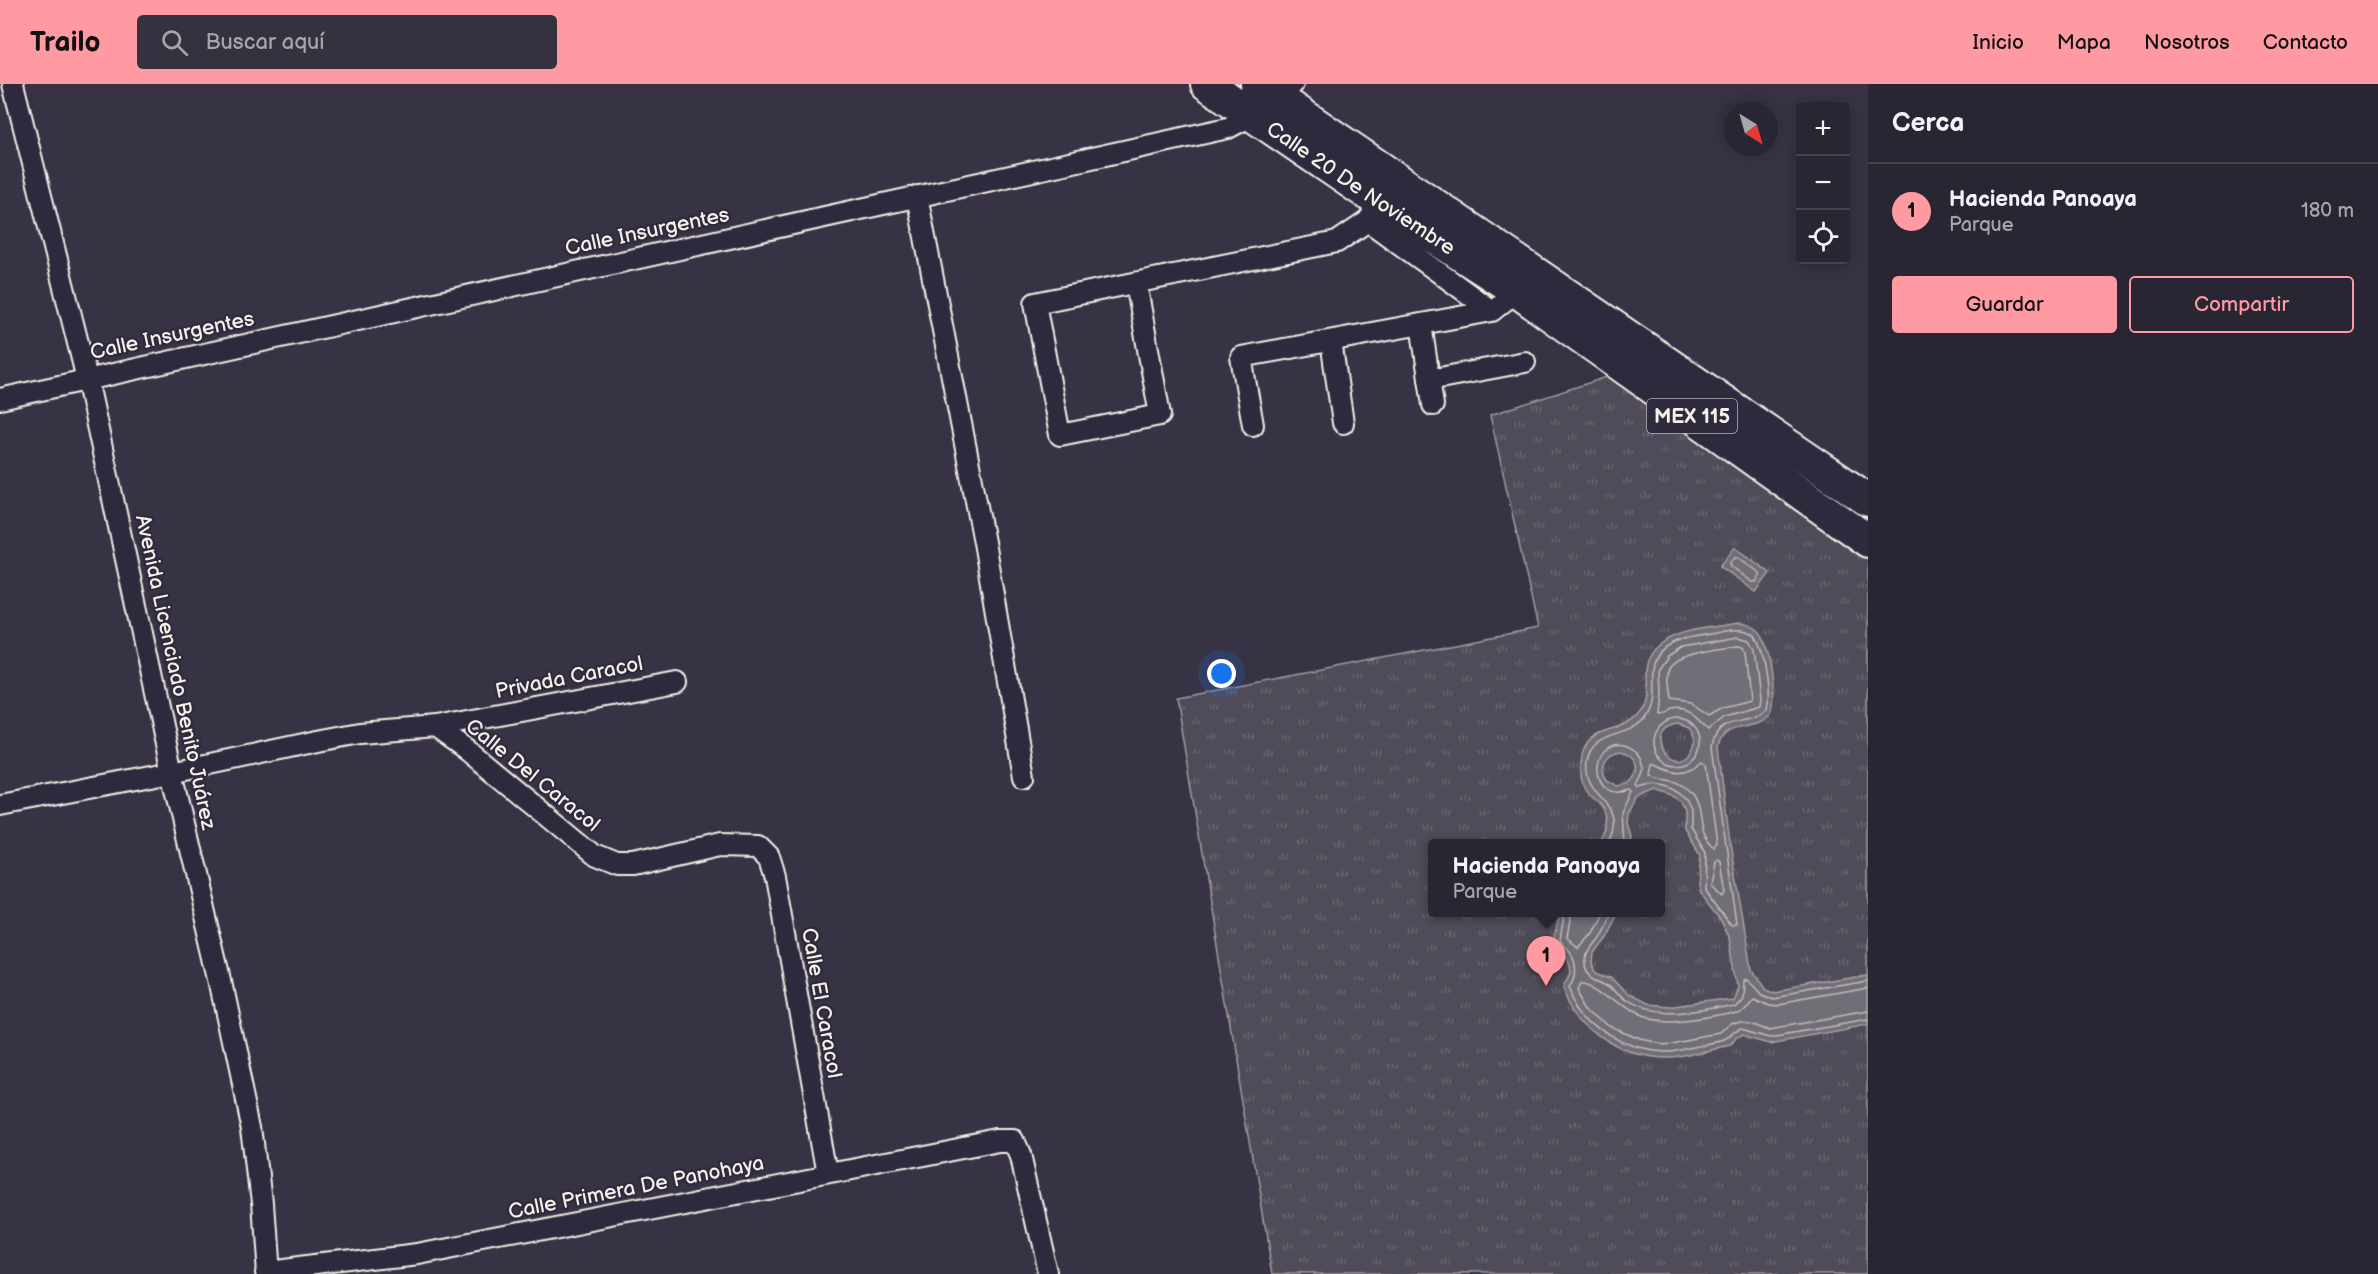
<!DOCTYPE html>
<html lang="es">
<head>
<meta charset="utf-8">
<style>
  :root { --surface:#292633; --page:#35323f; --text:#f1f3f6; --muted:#a5a5ac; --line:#45434e; --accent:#ff9aa2 }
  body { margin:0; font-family:"Balsamiq Sans",sans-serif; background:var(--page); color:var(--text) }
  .controls { position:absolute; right:18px; top:18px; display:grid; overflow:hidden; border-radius:6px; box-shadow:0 3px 15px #0003 }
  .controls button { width:54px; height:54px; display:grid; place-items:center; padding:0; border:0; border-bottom:2px solid var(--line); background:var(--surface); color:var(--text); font:30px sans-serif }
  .compass { position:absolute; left:1724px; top:18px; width:54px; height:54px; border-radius:50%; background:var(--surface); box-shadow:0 3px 15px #0003; rotate:143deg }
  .you { position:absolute; left:1222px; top:590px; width:21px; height:21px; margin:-15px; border:4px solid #fff; border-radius:50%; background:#1a73e8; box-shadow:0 0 0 9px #1a73e833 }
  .badge { display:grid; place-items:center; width:39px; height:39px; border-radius:50%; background:var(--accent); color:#111; font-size:20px; font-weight:700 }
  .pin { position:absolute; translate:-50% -50px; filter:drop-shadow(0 2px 3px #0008) }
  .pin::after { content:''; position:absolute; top:32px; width:21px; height:18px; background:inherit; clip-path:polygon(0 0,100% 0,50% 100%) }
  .popup { position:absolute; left:1428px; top:755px; width:237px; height:78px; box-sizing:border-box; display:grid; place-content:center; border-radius:6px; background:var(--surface); filter:drop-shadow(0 2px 4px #0005); font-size:20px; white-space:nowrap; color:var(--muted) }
  .popup b { font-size:22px; color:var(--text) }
  .popup::after { content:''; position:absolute; left:50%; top:100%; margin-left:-12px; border:12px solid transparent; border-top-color:var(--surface) }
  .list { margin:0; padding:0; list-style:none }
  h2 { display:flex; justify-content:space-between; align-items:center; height:78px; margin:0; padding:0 24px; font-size:26px }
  h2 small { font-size:20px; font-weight:400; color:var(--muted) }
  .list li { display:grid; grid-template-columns:39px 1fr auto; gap:18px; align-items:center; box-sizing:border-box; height:96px; padding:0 24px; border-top:2px solid var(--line) }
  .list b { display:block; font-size:22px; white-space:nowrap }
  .list p { margin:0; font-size:20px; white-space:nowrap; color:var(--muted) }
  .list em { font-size:20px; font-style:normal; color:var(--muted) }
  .actions { display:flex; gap:12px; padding:18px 24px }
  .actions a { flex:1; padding:14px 0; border:2px solid var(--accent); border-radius:6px; text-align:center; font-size:21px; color:var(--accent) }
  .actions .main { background:var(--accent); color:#111 }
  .icon { flex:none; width:33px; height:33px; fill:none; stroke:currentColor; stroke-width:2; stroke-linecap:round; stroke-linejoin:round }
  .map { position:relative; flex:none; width:1868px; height:1190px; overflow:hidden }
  header { display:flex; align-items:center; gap:36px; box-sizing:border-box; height:84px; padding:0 30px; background:var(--accent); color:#111 }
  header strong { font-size:28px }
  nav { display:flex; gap:33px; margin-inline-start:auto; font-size:21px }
  .search { width:420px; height:54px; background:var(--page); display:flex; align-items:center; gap:15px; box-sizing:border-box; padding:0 21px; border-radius:6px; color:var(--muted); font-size:22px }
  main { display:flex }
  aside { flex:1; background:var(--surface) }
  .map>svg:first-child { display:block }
</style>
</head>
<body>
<header>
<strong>Trailo</strong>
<div class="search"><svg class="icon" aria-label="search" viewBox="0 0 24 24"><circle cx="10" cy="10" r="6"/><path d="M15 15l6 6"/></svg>Buscar aquí</div>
<nav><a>Inicio</a><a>Mapa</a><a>Nosotros</a><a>Contacto</a></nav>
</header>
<main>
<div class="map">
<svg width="1868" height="1190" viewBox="0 0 1868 1190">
  <defs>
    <pattern id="grass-tufts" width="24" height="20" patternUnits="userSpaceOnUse" patternTransform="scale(1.5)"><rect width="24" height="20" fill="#504b59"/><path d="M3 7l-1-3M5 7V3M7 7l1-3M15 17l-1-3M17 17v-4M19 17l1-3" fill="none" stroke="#6a6571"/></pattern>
  </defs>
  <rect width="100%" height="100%" fill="#373244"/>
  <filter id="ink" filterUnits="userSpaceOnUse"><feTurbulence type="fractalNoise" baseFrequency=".0167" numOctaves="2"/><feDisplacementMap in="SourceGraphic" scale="12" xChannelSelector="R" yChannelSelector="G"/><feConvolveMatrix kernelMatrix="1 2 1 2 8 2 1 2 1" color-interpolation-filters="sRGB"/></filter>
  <g filter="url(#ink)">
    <!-- grass -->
    <path fill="url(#grass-tufts)" stroke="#a29ea0" stroke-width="1.5" fill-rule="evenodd" d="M1616,290L1868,468V1190H1272L1176,614L1538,544L1490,331ZM1432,760H1660V828H1432Z"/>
    <!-- water -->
    <path fill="#726e77" stroke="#a6a2a4" stroke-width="1.5" fill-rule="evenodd" d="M1735,463L1770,489L1756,508L1720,482Z
      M1738,539C1745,539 1754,542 1759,547C1769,556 1779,622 1770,632C1754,649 1725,635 1718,663L1730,760L1751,886L1763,903L1772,907L1868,891V940L1771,958L1744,950L1737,954L1730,962C1709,966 1684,975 1662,974C1618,974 1579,942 1564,903C1564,899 1567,897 1568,894C1576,883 1565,869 1556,865L1554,852L1560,829H1616L1604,852L1592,868L1591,878L1596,887L1611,893L1630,912L1648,921L1669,923L1733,914L1738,902L1730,854L1721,834L1699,806L1697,798L1700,771L1685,747V727L1681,718L1674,712L1657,706L1639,713L1629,729L1628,739L1632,752L1630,759H1601C1609,749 1610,731 1601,721C1597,716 1592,714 1588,709C1581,701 1580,688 1581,678C1585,639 1619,653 1637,632C1648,621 1646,607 1645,593C1642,546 1705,545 1738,539ZM1678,640L1689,644C1694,651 1697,658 1692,666C1675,696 1638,645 1678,640ZM1621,667C1639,671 1643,688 1629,700L1618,702L1607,696C1599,683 1605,669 1621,667Z"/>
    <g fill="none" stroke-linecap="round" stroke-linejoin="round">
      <!-- shore -->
      <path stroke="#c0bdbb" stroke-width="1.5" d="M1735,473H1738L1760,489V492L1756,498H1752L1731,482L1730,479Z
        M1738,553L1749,556L1754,565L1760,616L1759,623L1725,633L1708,646C1697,636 1689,623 1670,627C1665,629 1662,631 1657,631L1659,610L1658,585L1667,572L1681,563Z
        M1738,562L1743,563L1745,568L1750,617L1723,624L1709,632L1691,620L1669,617C1668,609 1665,592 1668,584C1676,568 1721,565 1738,562Z
        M1654 658a23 23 0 1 1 46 0a23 23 0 1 1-46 0Z
        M1702,677L1706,680L1717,761L1714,765C1694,750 1705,728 1692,710C1677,691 1663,699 1651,691L1653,679C1674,688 1682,694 1702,677Z
        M1609,760C1630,717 1582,715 1587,678C1591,647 1625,655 1642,637C1666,610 1633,577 1674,558C1685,553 1698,552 1710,550C1726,547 1739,542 1754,550C1764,563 1771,610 1767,626C1748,644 1719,628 1712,663L1737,841H1732L1704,803L1705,769L1691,745V726L1686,715L1678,707L1667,702L1656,700L1639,704L1638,701C1642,694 1646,687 1643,679C1641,671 1635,665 1627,662C1589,650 1586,721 1631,706L1633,708L1623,729L1625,760
        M1717,776L1719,778L1724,806L1722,810L1710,799L1714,778Z
        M1565,828L1560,856C1562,863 1565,861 1569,866C1578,877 1577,892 1570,902C1583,939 1621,966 1660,968C1672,969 1685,965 1697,963C1705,961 1716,960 1724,957C1731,954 1735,947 1743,944L1771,952L1868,935
        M1572,828L1567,854L1578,863L1590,849L1600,828
        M1609,828C1605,835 1603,842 1599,849C1595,858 1586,863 1585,873C1583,889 1595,892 1607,898C1615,902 1619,912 1627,917C1655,937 1702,927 1734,920L1742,911L1743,896L1746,894L1759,908L1772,913L1868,897
        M1868,904L1778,920L1768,919L1752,912L1744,922L1737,927C1712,933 1669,941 1644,934C1624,928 1599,895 1582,897L1579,904L1590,923L1612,944L1639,956L1661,961L1721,950L1732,940L1741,937H1752L1770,944L1868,927"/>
      <defs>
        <path id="minor" d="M13,0L87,295L172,688L221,897L252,1043L261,1120L266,1190
          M917,112L984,458L1024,692
          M1368,137L1492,227
          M1136,199L1160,331L1060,351L1035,219L1337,158L1368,137L1380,118
          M1421,240L1433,321
          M1331,257L1343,339
          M1429,296L1525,278
          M0,315L1228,44L1253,31L1293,0
          M1253,341L1241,273L1492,227L1517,207L1523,198
          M435,643L467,666L595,772L617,781H633L720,761L758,762L769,773L775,792L828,1090
          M0,721L172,688L318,657L360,649L435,643L677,598
          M265,1188L417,1170L1000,1057H1015L1021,1071L1048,1190"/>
        <g id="primary">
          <path id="s1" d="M1207,0L1380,118L1517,207L1868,457"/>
          <path d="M1257,0L1868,416"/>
        </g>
      </defs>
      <!-- minor casing -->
      <use href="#minor" stroke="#f4f1e8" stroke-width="24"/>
      <!-- primary casing -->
      <use href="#primary" stroke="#f4f1e8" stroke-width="36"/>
      <!-- minor -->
      <use href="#minor" stroke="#2f2a3d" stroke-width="20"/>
      <!-- primary -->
      <use href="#primary" stroke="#2f2a3d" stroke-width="32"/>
    </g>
  </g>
  <g text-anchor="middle" stroke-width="4.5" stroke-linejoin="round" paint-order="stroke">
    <!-- shield labels -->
    <rect fill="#2f2a3d" stroke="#b9b5b5" stroke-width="1.5" x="1647" y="315" width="90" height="34" rx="4.5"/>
    <g font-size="20" font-weight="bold" fill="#f4f1e8">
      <text x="1692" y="339">MEX 115</text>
    </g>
    <!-- street labels -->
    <g font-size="21" fill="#f4f1e8" stroke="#2f2a3d">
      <text dy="7" stroke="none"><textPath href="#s1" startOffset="186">Calle 20 De Noviembre</textPath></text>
      <text transform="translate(647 147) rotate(-12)" y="7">Calle Insurgentes</text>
      <text transform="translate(172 251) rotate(-12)" y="7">Calle Insurgentes</text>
      <text transform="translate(176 588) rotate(78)" y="7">Avenida Licenciado Benito Juárez</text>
      <text transform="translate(569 593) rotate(-11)" y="7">Privada Caracol</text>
      <text transform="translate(533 691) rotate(39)" y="7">Calle Del Caracol</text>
      <text transform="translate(822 919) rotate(80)" y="7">Calle El Caracol</text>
      <text transform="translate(636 1103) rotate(-11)" y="7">Calle Primera De Panohaya</text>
    </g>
  </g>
</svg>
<div class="controls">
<button>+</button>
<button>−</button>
<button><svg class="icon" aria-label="locate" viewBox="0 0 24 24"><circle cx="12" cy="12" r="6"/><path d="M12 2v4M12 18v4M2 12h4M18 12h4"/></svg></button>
</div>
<svg class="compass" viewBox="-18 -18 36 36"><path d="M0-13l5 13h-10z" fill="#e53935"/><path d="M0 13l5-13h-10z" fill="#a5a5ac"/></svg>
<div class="you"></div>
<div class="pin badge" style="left:1546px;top:902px">1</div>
<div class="popup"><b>Hacienda Panoaya</b>Parque</div>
</div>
<aside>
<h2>Cerca<small></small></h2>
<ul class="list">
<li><span class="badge">1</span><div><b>Hacienda Panoaya</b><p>Parque</p></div><em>180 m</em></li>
</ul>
<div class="actions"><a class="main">Guardar</a><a>Compartir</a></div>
</aside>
</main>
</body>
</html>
